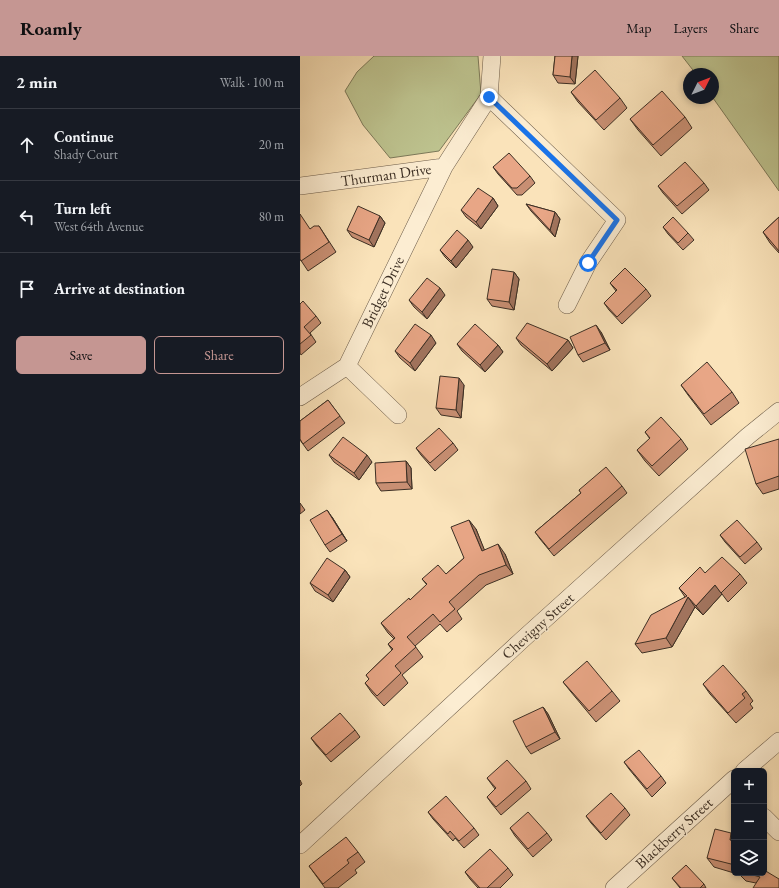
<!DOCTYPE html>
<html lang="en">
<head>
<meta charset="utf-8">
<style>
  :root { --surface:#171b24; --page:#242831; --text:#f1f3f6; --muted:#9ea1a6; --line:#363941; --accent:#c59692 }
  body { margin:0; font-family:"EB Garamond",serif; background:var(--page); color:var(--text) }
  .controls { position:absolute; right:12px; bottom:12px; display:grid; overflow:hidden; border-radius:6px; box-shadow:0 2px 6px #0003 }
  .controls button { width:36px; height:36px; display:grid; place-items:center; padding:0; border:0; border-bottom:1px solid var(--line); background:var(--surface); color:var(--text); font:20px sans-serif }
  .compass { position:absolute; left:383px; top:12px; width:36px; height:36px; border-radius:50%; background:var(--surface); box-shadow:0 2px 6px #0003; rotate:48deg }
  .stop { position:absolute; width:12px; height:12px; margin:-9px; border:3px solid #1a73e8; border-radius:50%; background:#fff }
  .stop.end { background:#1a73e8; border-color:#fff; box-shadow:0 1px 4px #0008 }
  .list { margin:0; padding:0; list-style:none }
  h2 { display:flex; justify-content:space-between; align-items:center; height:52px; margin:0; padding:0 16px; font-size:17px }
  h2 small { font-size:13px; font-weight:400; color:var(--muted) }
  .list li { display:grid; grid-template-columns:26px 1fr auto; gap:12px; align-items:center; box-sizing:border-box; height:72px; padding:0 16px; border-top:1px solid var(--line) }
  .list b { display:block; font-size:15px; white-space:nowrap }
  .list p { margin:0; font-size:13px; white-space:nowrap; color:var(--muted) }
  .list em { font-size:13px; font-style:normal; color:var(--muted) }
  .actions { display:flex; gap:8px; padding:12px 16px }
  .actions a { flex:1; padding:9px 0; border:1px solid var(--accent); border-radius:6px; text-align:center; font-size:14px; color:var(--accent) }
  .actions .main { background:var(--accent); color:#111 }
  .icon { flex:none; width:22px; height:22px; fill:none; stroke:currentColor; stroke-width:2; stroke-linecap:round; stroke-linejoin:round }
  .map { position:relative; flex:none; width:479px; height:832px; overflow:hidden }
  header { display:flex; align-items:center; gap:24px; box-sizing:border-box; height:56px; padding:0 20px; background:var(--accent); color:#111 }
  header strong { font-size:19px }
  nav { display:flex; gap:22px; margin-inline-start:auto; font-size:14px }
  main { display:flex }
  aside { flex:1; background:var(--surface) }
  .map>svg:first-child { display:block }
</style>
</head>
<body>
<header>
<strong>Roamly</strong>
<nav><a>Map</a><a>Layers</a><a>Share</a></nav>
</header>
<main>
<aside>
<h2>2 min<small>Walk · 100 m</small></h2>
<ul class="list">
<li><svg class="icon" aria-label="ahead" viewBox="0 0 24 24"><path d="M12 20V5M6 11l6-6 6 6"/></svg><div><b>Continue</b><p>Shady Court</p></div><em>20 m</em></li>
<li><svg class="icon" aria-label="left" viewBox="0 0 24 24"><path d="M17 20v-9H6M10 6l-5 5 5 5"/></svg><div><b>Turn left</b><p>West 64th Avenue</p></div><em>80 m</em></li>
<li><svg class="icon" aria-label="arrive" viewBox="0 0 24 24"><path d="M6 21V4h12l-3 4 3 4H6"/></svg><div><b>Arrive at destination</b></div></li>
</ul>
<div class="actions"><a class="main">Save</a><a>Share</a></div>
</aside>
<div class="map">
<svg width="479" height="832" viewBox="0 0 479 832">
  <rect width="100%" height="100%" fill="#fae3ba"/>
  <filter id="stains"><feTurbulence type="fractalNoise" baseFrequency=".005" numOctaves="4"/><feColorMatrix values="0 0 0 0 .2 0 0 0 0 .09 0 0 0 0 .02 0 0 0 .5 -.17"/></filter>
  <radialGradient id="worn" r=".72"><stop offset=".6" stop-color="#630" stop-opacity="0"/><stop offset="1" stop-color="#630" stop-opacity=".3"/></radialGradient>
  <!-- green -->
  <path fill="#bec490" stroke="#7d7a5a" d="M74,0H178L181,38L139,95L90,102L63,69L45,35L57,16Z
    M382,0H479V135L413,42V18H396Z"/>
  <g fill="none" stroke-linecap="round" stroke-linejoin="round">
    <defs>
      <path id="street" d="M189,41L317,164L288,207L267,249
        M0,130L144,111
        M47,310L98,359
        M0,341L47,310L144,111L189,41L192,0
        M444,715L479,685
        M464,761L479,776
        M0,789L223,583L448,380L479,355
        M314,832L434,723"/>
    </defs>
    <!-- street casing -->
    <use href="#street" stroke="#6c5c4a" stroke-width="18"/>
    <!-- street -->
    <use href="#street" stroke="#fcedd2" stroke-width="17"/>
  </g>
  <!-- wall -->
  <path fill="#c88f73" stroke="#3c2f24" d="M255,0H278L275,28L258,27L253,19Z
    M271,36L320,42L327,52L304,74L278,46Z
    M385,61L392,72L361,100L338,74L330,63Z
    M193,111L230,120L235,127L222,139H217L198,118Z
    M404,127L409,134L382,158L363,137L358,130Z
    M193,142L198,150L181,173L166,161L161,154Z
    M226,148L255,156L260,163L255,181L231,155Z
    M80,160L85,167L74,191L52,181L47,174Z
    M479,161V197L470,187L463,176Z
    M19,170L36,196L8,215L0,203L10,173Z
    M363,171L388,177L394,184L383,194L368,178Z
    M173,191L156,212L145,201L140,194Z
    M214,216L219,223L214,254L192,250L187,243Z
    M310,227L346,233L351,240L322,268L309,254L304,247L316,235Z
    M145,239L127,263L114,251L109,244Z
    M0,248L16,260L21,267L10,277L16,286L1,299L0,297Z
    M301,276L310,294L283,306L278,299Z
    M216,282L268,284L273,292L252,315L221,289Z
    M136,287L115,315L100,302L95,295Z
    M157,288L198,289L203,296L185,316L162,295Z
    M164,329L161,362L141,359L136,352Z
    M381,329L432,336L439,347L411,369L388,339Z
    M28,344L45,367L8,395L0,384V365Z
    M345,376L381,383L388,393L359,420L345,405L337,394L350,383Z
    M479,383V433L463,438L456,428Z
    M153,387L158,394L135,415L121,399L116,392Z
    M29,399L72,406L59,424L34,406Z
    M106,405L111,412L112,433L81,435L76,427Z
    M322,430L327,437L254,500L240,483L235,476L281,437L279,434Z
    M0,447L5,454L0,458Z
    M32,461L47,485L30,496L25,489Z
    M176,473L184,494L205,498L213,518L186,529L157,555L162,563L147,576L140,568L115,590L123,601L102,619L108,627L84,650L72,637L65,627L69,623L66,619L92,594L88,588L94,583L88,577L81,567L110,544L127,529L122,523L146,518L164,502Z
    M420,479L457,486L462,493L445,508L425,486Z
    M45,514L50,521L33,546L15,535L10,527Z
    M405,517L440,518L447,527L428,546L422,538L403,559L395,551L372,591L342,597L335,588L385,541L379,532Z
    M263,626L312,635L320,645L296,666L271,636Z
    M403,628L446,635L453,645L450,648L453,652L436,667L410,638Z
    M243,651L248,658L260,683L231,698L226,691Z
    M55,674L60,681L31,706L16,689L11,682Z
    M324,706L361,720L366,727L352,741L329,713Z
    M187,722L226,725L231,733L201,759L192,748L187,741L195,733Z
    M0,724L2,728L0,730Z
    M325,752L330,759L306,784L291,767L286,760Z
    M128,756L174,772L179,779L164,792L155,782L153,785L133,763Z
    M210,772L247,777L252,784L233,801L215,780Z
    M431,777L434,781V817L414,811L407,802Z
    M58,796L65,806L55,814L57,817L38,832H25L9,810Z
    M208,812L213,819L200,832H178L170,823L165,816Z
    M436,817H464L456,827L446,825L438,817Z
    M372,822L404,828L406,832H380Z"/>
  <!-- shaded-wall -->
  <path fill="#a2745e" stroke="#3c2f24" d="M272,0H278L275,28L270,21Z
    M193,142L198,150L181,173L176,166Z
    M255,156L260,163L255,181L250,174Z
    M80,160L85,167L74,191L69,184Z
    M168,184L173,191L156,212L151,205Z
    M214,216L219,223L214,254L209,246Z
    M140,232L145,239L127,263L122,256Z
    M296,269L301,276L310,294L305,287Z
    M131,279L136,287L115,315L110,307Z
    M268,284L273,292L252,315L247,308Z
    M198,289L203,296L185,316L180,309Z
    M159,322L164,329L161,362L156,354Z
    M67,399L72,406L59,424L54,417Z
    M106,405L111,412L112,433L107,426Z
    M27,454L32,461L47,485L42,478Z
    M169,464L176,473L189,505L182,495Z
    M198,488L205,498L213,518L206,509Z
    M45,514L50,521L33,546L28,539Z
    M415,529L422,538L403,559L396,550Z
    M388,541L395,551L372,591L366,582Z
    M243,651L248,658L260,683L255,676Z
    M431,777L434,781V790L430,784Z
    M464,807L466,810L464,813Z"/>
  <!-- building -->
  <path fill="#e8a686" stroke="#3c2f24" d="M255,0H272L270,21L253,19Z
    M295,14L320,42L296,64L271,36Z
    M362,35L385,61L353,89L330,63Z
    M209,97L230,120L217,132H212L193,111Z
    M385,106L404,127L377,150L358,130Z
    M178,132L193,142L176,166L161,154Z
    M226,148L255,156L250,174Z
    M58,150L80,160L69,184L47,174Z
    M0,158L10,173L14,170H19L29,186L1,205L0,203Z
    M373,161L388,177L378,187L363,171Z
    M479,161V195L463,176Z
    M157,174L168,184L151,205L140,194Z
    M325,212L346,233L317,261L304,247L317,234L310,227Z
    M192,213L214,216L209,246L187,243Z
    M127,222L140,232L122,256L109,244Z
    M3,245L16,260L4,271L11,279L0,288V248Z
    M227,267L268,284L247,308L216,282Z
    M115,268L131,279L110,307L95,295Z
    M175,268L198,289L180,309L157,288Z
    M296,269L305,287L278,299L270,281Z
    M407,306L432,336L404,358L381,329Z
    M140,320L159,322L156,354L136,352Z
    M28,344L40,360L3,388L0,383V365Z
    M361,361L381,383L352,410L337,394L350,382L345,376Z
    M139,372L153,387L130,407L116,392Z
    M43,381L67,399L54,417L29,399Z
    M479,383V420L456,428L445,393Z
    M106,405L107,426L76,427L75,407Z
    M306,411L322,430L249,493L235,476L281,437L279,434Z
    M27,454L42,478L25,489L10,464Z
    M169,464L182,495L198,488L206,509L179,519L149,546L155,553L140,566L133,558L107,581L116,591L95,610L101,617L77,640L65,627L69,623L66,619L93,593L88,588L95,582L81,567L109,542L110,544L127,528L122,523L138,509L146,518L164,502L151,471Z
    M437,464L457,486L440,501L420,479Z
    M422,501L440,518L421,537L415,529L396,550L388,541L366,582L335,588L351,559L387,540L379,532L400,511L405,517Z
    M27,502L45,514L28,539L10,527Z
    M287,605L312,635L289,655L263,626Z
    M423,609L446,635L442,638L445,642L428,657L403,628Z
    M243,651L255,676L226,691L213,665Z
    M40,657L55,674L26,699L11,682Z
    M339,694L361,720L347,733L324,706Z
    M207,704L226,725L196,751L187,741L196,732L187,722Z
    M311,737L325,752L301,777L286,760Z
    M146,740L174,772L159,785L150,775L148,778L128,756Z
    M228,756L247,777L228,793L210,772Z
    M415,773L431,777L430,784L434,785V811L431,808L407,802Z
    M46,781L58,796L47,804L49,807L23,828L9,810Z
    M190,793L208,812L187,832H180L165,816Z
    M386,809L404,828L400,832H381L372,822Z
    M464,814L479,823V832H453L460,821L446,817H464Z"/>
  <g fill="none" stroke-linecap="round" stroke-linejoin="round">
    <!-- route -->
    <path stroke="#1a73e8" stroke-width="5" d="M189,41L317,164L288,207"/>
  </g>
  <g text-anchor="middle" stroke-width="3" stroke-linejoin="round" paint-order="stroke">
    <!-- street labels -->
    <g font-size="15" fill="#3c2f24" stroke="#fcedd2">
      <text transform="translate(86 119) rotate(-8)" y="5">Thurman Drive</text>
      <text transform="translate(83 236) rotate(-64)" y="5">Bridget Drive</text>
      <text transform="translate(238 570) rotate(-42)" y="5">Chevigny Street</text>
      <text transform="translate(374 777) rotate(-42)" y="5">Blackberry Street</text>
    </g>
  </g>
  <rect width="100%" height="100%" filter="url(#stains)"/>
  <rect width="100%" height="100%" fill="url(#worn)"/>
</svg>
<div class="controls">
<button>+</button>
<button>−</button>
<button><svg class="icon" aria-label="layers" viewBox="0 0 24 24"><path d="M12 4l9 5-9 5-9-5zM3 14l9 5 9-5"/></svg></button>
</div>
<svg class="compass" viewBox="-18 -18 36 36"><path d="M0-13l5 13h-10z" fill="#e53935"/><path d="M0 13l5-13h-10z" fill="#9ea1a6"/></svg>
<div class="stop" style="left:288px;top:207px"></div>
<div class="stop end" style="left:189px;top:41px"></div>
</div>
</main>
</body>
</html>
